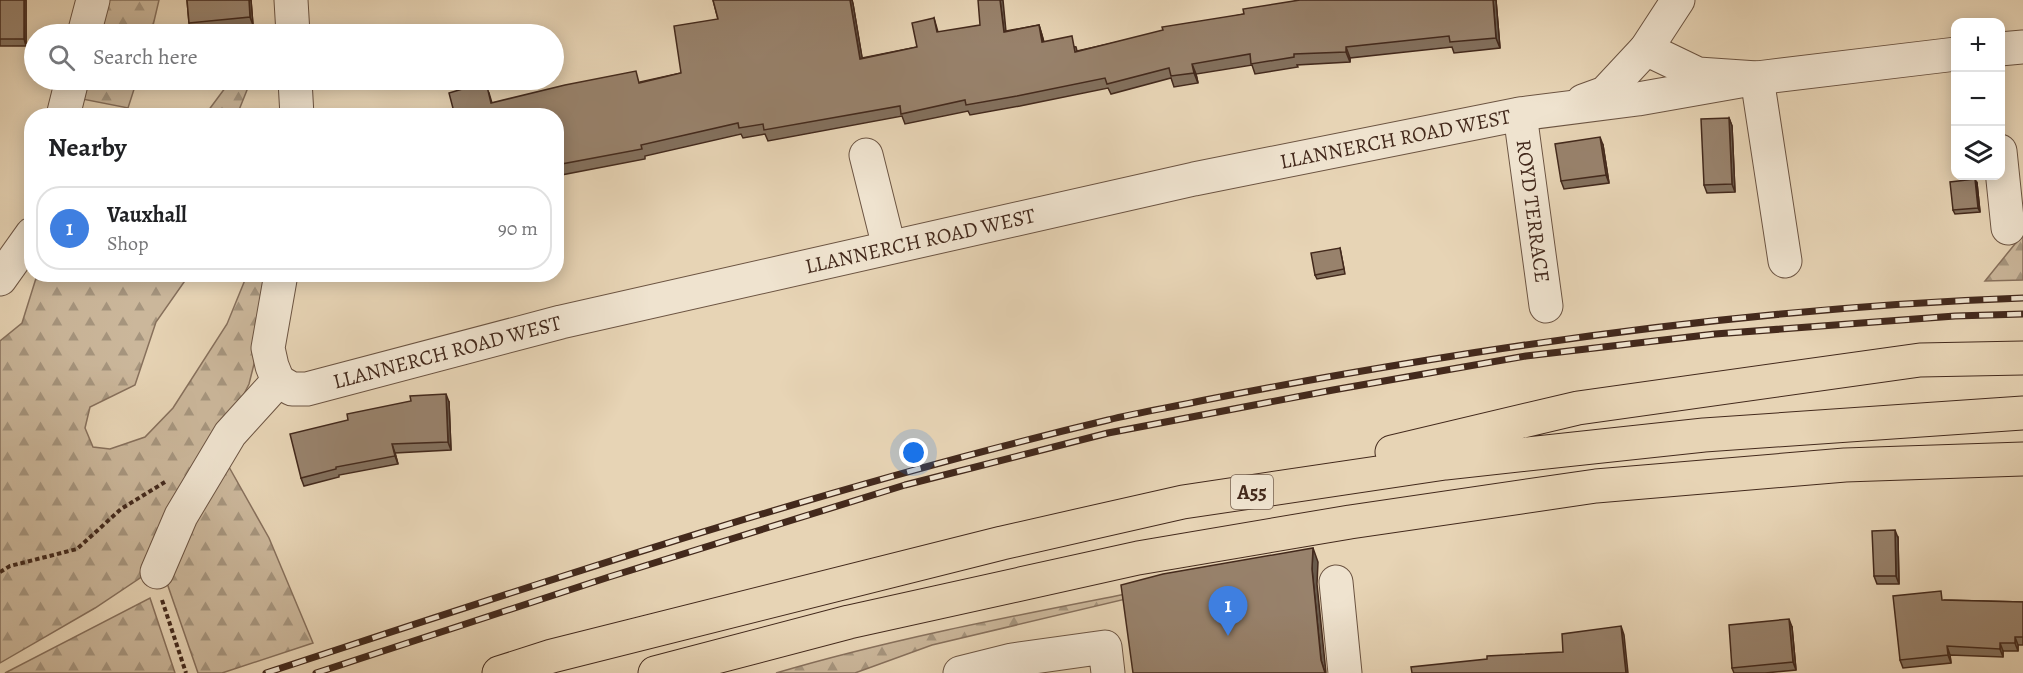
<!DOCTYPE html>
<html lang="en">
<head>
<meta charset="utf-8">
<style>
  :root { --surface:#fff; --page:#f2f2f2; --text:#202124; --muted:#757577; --line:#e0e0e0; --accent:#1a73e8 }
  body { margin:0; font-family:Alegreya,serif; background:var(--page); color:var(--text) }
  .controls { position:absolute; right:18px; top:18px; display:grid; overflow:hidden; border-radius:12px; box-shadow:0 3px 15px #0003 }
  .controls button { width:54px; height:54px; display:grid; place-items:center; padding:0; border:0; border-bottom:2px solid var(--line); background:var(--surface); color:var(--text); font:30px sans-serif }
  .you { position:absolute; left:914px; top:453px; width:21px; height:21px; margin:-15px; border:4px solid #fff; border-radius:50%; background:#1a73e8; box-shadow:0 0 0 9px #1a73e833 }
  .badge { display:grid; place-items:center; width:39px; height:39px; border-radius:50%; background:var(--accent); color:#fff; font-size:20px; font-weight:700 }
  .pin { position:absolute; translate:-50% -50px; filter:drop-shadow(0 2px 3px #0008) }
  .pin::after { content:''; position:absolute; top:32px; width:21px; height:18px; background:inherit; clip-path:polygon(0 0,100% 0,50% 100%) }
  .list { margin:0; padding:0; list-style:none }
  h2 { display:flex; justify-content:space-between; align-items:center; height:78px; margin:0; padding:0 24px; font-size:26px }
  h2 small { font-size:20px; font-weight:400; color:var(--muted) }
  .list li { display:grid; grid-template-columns:39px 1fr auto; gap:18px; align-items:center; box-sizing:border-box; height:84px; margin:0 12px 12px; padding:0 12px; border:2px solid var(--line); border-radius:24px }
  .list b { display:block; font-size:22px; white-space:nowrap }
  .list p { margin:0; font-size:20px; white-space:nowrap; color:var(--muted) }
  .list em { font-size:20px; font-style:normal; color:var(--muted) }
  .icon { flex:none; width:33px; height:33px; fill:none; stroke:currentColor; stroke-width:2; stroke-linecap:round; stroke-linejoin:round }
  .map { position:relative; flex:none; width:2023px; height:673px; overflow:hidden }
  .search { position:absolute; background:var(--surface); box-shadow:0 3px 15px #0003; left:24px; top:24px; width:540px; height:66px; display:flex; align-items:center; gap:15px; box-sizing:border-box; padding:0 21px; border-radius:33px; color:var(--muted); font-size:22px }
  .panel { position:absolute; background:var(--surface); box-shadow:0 3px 15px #0003; left:24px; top:108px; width:540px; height:174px; border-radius:24px }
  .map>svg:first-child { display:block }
</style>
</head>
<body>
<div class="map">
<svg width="2023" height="673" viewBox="0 0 2023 673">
  <defs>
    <pattern id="forest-firs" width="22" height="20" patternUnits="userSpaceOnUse" patternTransform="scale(1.5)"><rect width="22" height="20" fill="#cbb79b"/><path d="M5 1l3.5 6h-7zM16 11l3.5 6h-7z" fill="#a6957e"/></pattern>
  </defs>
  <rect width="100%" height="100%" fill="#e7d4b5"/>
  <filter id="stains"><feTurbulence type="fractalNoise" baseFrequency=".00333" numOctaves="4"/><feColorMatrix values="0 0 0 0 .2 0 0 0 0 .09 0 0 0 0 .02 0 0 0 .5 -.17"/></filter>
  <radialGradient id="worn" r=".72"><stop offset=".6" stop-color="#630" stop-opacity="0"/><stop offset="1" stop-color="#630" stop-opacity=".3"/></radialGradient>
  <!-- forest -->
  <path fill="url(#forest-firs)" stroke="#87705c" stroke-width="1.5" d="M104,0H159L151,34H95Z
    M82,80H137L128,108L77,98Z
    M231,80H251L237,115H205Z
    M2023,234V280L1985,281Z
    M37,275H189L156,322L135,385L90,407L85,428L93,447L110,449L145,437L173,408L227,324L247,275H273L264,324L249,384L232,418L146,574L95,608L0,663V341L22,323Z
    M229,467L269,538L313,643L222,673H198L167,583V560Z
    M1126,594V599L932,645L855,673H776C891,639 1008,617 1126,594Z
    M150,598L175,673H5Z"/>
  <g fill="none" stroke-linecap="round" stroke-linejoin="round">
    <defs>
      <g id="minor">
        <path d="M291,0L293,34"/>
        <path d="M84,34L93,0"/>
        <path d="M1646,49L1698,74L1757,78L1956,54"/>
        <path d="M2000,49L2023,47"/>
        <path d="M295,80L297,116"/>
        <path d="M1583,101L1605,93L1646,49L1678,0"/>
        <path id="s1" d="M1520,114L1546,306"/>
        <path d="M63,116L72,80"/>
        <path d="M2000,151L2008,228"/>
        <path d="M866,155L889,247"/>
        <path d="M0,279L32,234"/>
        <path id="s2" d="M278,381L292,389H307L561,322L1194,179L1520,114L1638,99L1757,78L1785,261"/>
        <path d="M157,572L181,516L230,434L278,381L272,366L268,348L281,274"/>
        <path d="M1336,582L1345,673"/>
        <path d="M960,673L1012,660L1105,647L1108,673"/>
      </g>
      <path id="highway" d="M1392,452L1578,408L1920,360L2023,358
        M499,673L552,656L1002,543L1183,502L1445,463L1704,435L2023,413
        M655,673L849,622L1138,558L1350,522L1596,486L1845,465L2023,459"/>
    </defs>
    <!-- minor casing -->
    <use href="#minor" stroke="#6c5442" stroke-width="35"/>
    <!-- highway casing -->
    <use href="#highway" stroke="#43291c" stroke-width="35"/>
    <!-- path -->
    <path stroke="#43291c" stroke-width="4" stroke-dasharray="4.5 3" stroke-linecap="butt" d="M0,572L10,566L77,549L121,509L165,482
      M162,600L186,673"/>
    <!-- minor -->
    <use href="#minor" stroke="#efe3cf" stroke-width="33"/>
    <!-- highway -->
    <use href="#highway" stroke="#e7d4b5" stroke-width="33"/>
    <defs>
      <path id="rail" d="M266,673C544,582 822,488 1108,420C1140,412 1173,407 1205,400C1280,385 1354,372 1428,360C1625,328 1824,305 2023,298
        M316,673L609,577L905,485L1108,433L1333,390L1526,356L1715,334L1955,316L2023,314"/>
    </defs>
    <!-- rail casing -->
    <use href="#rail" stroke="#43291c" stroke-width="7"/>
    <!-- rail -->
    <use href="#rail" stroke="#efe3cf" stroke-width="4.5" stroke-dasharray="14" stroke-linecap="butt"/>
  </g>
  <!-- wall -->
  <path fill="#83705d" stroke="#43291c" stroke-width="1.5" d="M0,0H26V46H0Z
    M187,0H251L253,25L192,31L189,23Z
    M713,0H852L853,4L862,58L917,47L934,18L938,32L1006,31L1039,25L1044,42L1076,47L1077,51L1244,14L1300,0H1496L1500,48L1454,53L1452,47L1350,58V62L1297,65L1298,67L1255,74L1252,65L1196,74L1198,83L1174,87L1171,78L1111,94L1108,88L1020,106L970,115L968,111L905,124L902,116L768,141L765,134L743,138L741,134L645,156V159L556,176V116H455L489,93L492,103L640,82L681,73L718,19Z
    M1729,118L1732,126L1735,192L1707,193L1704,185Z
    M1603,145L1609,183L1564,189L1561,181Z
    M1977,183L1980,212L1955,214L1953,210Z
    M1340,248L1345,274L1317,279L1315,275Z
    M449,402L451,450L395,453L398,464L339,475V477L304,486L301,478Z
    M1898,538L1899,584H1877L1874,576Z
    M1944,600L2023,602V645H2018V651H2003V657L1950,655L1951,663L1903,668L1900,660Z
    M1792,627L1796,670L1765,673H1734L1732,668Z"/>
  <!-- shaded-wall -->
  <path fill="#6a5b4c" stroke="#43291c" stroke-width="1.5" d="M24,0H26V46L24,39Z
    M249,0H251L253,25L250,17Z
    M850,0H852L853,4L864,69L860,59Z
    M1000,0H1003L1007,42L1004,32Z
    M1493,0H1496L1500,48L1496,38Z
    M1039,25L1042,35L1046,52L1042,42Z
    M1346,47L1350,58V62L1346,52Z
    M1192,64L1196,74L1198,83L1194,73Z
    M1729,118L1732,126L1735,192L1732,184Z
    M1600,137L1603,145L1609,183L1606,175Z
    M1975,179L1977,183L1980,212L1978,208Z
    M446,394L449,402L451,450L448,442Z
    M392,444L395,453L398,464L395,456Z
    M1895,530L1898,538L1899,584L1896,576Z
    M1313,548L1318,562L1317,584L1326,673H1325L1321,660L1312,569Z
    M1789,619L1792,627L1796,670L1793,662Z
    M1621,626L1624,635L1628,673H1626Z
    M2015,637L2018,645V651L2015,643Z
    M2000,643L2003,651V657L2000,649Z
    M1947,646L1950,655L1951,663L1948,655Z"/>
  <!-- building -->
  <path fill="#98826c" stroke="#43291c" stroke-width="1.5" d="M0,0H24V39H0Z
    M187,0H249L250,17L189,23Z
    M713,0H850L860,59L917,47L912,23L934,18L937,32L980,25L978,0H1000L1004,32L1039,25L1042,42L1072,36L1075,52L1163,30L1162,27L1244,14L1243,9L1300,0H1493L1496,38L1450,42L1449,36L1346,47V52L1294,54V57L1251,64L1250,54L1192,64L1194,73L1171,76L1169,68L1107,84L1105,78L1017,96L966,105L965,100L901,114L900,106L764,130L763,124L739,128L738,123L641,145L642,149L556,165V116H455L449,93L486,82L491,103L565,85L636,71L639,83L681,73L674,26L718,19Z
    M1729,118L1732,184L1704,185L1701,119Z
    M1600,137L1606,175L1561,181L1555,144Z
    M1975,179L1978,208L1953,210L1950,182Z
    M1340,248L1344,269L1315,275L1311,253Z
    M446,394L448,442L392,444L395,456L336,467V469L301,478L290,434L348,420L347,414L411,401L410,396Z
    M1895,530L1896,576H1874L1872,531Z
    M1313,548L1312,569L1321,660L1325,673H1133L1121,585L1163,574Z
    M1941,591L1942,600L2023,602V637H2015V643H2000V649L1947,646L1948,655L1900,660L1893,596Z
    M1789,619L1793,662L1732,668L1729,625Z
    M1621,626L1626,673H1412L1411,667L1487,659V656L1563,652L1562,634Z"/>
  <g text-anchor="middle" stroke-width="4.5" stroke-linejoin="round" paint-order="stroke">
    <!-- shield labels -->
    <rect fill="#efe3cf" stroke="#776152" stroke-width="1.5" x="1231" y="475" width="42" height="34" rx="4.5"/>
    <g font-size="20" font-weight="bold" fill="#43291c">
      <text x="1252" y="499">A55</text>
    </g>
    <!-- street labels -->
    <g font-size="21" fill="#43291c" stroke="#efe3cf">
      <text dy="7" stroke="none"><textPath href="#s2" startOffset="1148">LLANNERCH ROAD WEST</textPath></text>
      <text dy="7" stroke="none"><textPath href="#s1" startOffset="98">ROYD TERRACE</textPath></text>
      <text dy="7" stroke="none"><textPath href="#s2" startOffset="662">LLANNERCH ROAD WEST</textPath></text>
      <text dy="7" stroke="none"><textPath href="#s2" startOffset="176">LLANNERCH ROAD WEST</textPath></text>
    </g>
  </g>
  <rect width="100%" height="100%" filter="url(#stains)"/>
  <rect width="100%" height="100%" fill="url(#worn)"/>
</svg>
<div class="controls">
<button>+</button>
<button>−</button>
<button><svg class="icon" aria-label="layers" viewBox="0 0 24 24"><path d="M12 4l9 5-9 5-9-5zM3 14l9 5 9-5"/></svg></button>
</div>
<div class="you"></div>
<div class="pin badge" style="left:1228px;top:636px;background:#3f7fe0">1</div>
<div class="search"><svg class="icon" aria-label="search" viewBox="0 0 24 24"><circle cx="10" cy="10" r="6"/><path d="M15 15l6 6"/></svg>Search here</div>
<section class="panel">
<h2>Nearby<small></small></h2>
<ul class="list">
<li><span class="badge" style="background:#3f7fe0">1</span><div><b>Vauxhall</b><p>Shop</p></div><em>90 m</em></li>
</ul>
</section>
</div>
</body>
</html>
